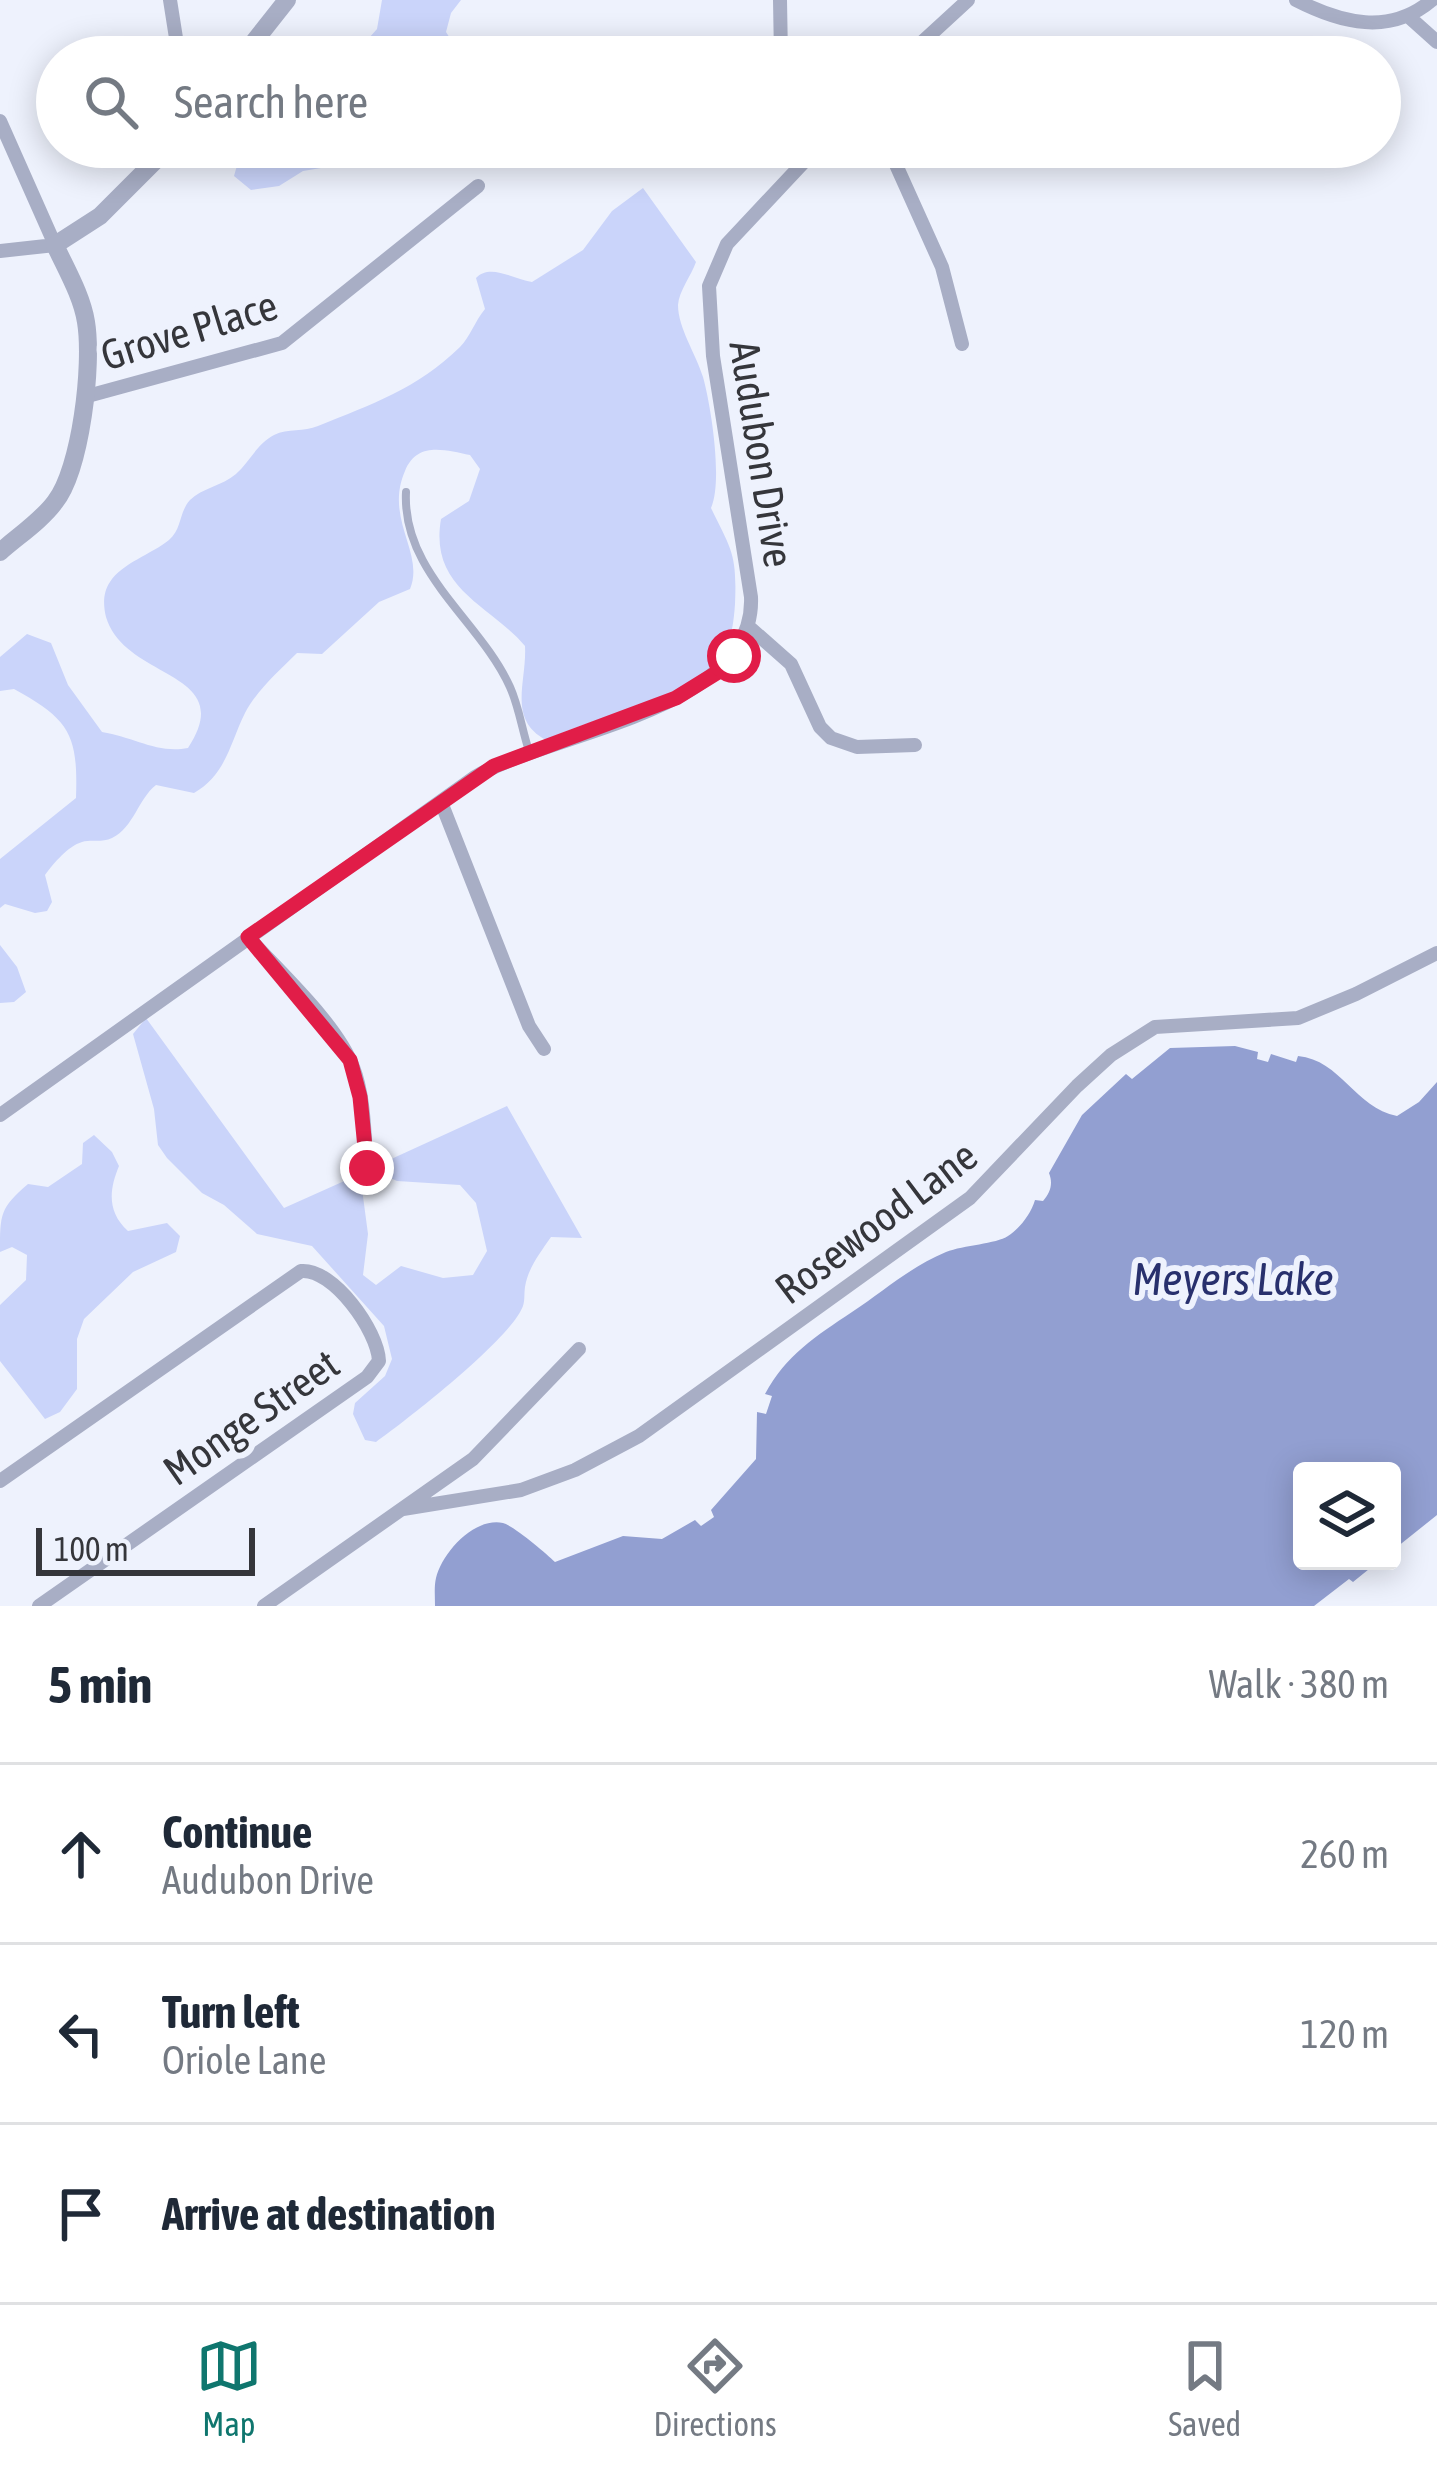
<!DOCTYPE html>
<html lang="en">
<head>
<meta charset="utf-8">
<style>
  :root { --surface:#fff; --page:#f6f6f7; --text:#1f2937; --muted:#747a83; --line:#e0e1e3; --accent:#0f766e }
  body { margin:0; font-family:"Asap Condensed",sans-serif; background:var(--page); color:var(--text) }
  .controls { position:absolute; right:36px; bottom:36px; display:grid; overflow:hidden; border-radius:12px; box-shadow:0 6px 30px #0003 }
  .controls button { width:108px; height:108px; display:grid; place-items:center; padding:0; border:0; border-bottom:3px solid var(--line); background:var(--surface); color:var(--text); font:60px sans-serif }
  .scale { position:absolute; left:36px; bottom:30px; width:219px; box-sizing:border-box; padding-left:12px; border:6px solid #35363b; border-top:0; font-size:33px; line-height:42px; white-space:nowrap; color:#35363b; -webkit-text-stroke:9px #eef2fd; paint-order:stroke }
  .stop { position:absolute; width:36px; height:36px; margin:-27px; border:9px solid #e11d48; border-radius:50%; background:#fff }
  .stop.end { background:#e11d48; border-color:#fff; box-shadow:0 3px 12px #0008 }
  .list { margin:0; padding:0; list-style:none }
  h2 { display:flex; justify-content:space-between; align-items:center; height:156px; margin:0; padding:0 48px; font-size:51px }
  h2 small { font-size:39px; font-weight:400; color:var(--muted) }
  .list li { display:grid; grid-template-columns:78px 1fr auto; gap:36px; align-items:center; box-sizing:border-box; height:180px; padding:0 48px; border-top:3px solid var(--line) }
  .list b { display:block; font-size:45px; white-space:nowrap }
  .list p { margin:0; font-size:39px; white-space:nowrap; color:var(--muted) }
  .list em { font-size:39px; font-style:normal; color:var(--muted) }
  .icon { flex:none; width:66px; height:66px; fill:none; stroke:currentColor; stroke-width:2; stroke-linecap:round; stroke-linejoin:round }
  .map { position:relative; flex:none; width:1437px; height:1606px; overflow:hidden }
  .search { position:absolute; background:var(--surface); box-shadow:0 6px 30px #0003; left:36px; right:36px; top:36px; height:132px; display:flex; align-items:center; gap:30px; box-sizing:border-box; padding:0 42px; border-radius:66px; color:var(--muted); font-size:45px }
  .sheet { height:696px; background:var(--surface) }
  nav { display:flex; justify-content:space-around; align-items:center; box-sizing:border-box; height:168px; border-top:3px solid var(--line); background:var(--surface); font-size:33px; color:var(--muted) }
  nav a { display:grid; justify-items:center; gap:6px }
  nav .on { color:var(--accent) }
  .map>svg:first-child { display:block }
</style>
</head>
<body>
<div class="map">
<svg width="1437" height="1606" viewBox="0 0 1437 1606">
  <rect width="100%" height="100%" fill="#eef2fd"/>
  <!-- green -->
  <path fill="#cad4fa" d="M382,0H461L451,13L446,32L462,57H352L377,29Z
    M252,147H370L345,164L303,171L279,186L251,190L234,176L240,155Z
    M643,188L696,262C691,276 679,291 678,305C678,328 696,354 703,377C711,406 723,481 711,508C732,551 737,554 735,604C734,620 731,644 722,658C700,693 585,720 546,740C507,719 527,682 525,646C489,604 429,589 441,519L469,501L480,469L470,455C445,450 417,441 405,471C384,519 425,553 410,589L379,602L322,654L297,653C279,671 257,690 245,713C230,743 226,775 194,793L156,785C138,799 134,827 112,838C102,843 91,839 82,842C68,846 54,863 45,875L52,902L47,911L35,913L5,904L0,908V859L76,798C78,736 71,720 14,689L0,691V657L27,634L51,643L68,685L102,732C134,737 157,754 188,748C239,670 125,681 106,617C103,605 103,592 110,582C122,563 152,554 169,540C182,529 179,512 190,500C202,488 222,486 236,474C250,461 257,444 274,435C288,428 304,432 318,426C372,404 417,389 460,347C470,337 475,321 485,309L476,278C490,263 513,279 532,282L583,250L612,211Z
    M0,945L17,967L26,992L14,1002L0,1003Z
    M146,1018L284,1208L360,1174L368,1234L363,1275L376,1285L401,1266L443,1278L473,1275L487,1251L476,1203L460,1185L397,1181L377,1172L376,1166L507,1106L582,1238L551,1237C540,1253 528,1268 525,1287C524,1294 525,1300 523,1306C511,1339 407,1420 376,1442L365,1440L353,1414L355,1403L385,1376L392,1359L384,1326L312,1246L257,1234L224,1205L202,1193L167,1158L158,1145L154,1109L133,1034Z
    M94,1135L112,1152L119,1166C109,1190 107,1212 128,1231L167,1223L180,1236L176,1252L133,1272L84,1319L77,1339V1389L60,1412L45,1419L0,1361V1305L26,1280L27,1255L12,1247L0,1252C0,1214 0,1208 28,1184L48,1187L82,1164L83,1143Z"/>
  <!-- water -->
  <path fill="#929fd1" d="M1235,1046L1258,1052L1257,1059L1268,1062L1271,1054L1296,1062L1298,1056C1341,1060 1355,1108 1397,1116L1419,1102L1437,1082V1515L1392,1551V1471H1302V1561H1379L1353,1582L1349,1579L1314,1606H435C435,1597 434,1586 436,1578C442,1553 474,1517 503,1523C514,1526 546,1553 555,1562L623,1536L662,1539L695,1520L701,1526L714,1517L711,1510L756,1459L757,1412L766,1414L772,1396L765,1394C786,1355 816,1336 852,1312C884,1291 910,1267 946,1252C964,1245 996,1244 1008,1236C1020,1228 1031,1214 1035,1200L1043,1201C1051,1192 1053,1183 1049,1173L1082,1115L1126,1074L1132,1079L1170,1048Z"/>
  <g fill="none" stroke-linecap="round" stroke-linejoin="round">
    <!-- service -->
    <path stroke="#a8aec5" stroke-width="8" d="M406,492C402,573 480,620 510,687C519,707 522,730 529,751"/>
    <!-- minor -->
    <path stroke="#a8aec5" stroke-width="14" d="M170,0L179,57
      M780,0L781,57
      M1296,0C1341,23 1390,36 1432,0
      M1408,16L1437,42
      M906,57L968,0
      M0,121L55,245L0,251
      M888,147L942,267L962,344
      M84,397L282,343L478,186
      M749,627L791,664L820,727L831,738L857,747L915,745
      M441,802L529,1026L544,1049
      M248,937C280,973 336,1023 353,1067C365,1098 364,1136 367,1168
      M0,1115L475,777C551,731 756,712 751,597L713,356L709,286L727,244L818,147
      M0,1481L301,1271C333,1268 378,1331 379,1361L367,1377L39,1606
      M403,1509L521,1490L575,1470L639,1436L970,1198L1077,1086L1111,1055L1155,1027L1298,1018L1356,994L1437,953
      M264,1606L473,1459L579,1349"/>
    <!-- tertiary -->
    <path stroke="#a8aec5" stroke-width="18" d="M242,57L287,0
      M0,552C18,536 41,521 55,502C81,469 93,364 86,322C82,296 66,269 55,245L100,216L169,147"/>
  </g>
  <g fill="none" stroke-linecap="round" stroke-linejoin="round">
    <!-- route -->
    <path stroke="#e11d48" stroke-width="15" d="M367,1168L360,1097L350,1060L248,937L494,766L676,698L718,672L734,656"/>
  </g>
  <g text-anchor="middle" stroke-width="12" stroke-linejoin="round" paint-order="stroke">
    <!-- street labels -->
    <g font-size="42" fill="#35363b" stroke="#eef2fd">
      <text transform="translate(189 330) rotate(-17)" y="15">Grove Place</text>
      <text transform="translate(762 454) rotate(81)" y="15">Audubon Drive</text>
      <text transform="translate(876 1222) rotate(-37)" y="15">Rosewood Lane</text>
      <text transform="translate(251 1417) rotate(-35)" y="15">Monge Street</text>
    </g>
    <!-- water labels -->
    <g font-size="45" font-style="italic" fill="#28306d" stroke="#eef2fd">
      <text x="1233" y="1295">Meyers Lake</text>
    </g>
  </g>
</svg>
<div class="controls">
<button><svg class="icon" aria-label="layers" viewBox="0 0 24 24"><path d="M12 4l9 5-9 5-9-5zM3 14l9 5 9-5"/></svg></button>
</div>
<div class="scale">100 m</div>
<div class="stop" style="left:734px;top:656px"></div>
<div class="stop end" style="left:367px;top:1168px"></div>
<div class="search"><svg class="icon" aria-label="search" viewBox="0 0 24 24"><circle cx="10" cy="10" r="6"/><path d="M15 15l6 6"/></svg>Search here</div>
</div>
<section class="sheet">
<h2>5 min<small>Walk · 380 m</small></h2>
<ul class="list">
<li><svg class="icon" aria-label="ahead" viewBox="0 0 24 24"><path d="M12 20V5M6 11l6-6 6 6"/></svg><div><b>Continue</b><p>Audubon Drive</p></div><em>260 m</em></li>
<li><svg class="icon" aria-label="left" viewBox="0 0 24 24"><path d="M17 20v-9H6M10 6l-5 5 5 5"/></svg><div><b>Turn left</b><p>Oriole Lane</p></div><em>120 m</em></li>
<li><svg class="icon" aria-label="arrive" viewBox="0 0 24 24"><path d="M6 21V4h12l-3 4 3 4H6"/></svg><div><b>Arrive at destination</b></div></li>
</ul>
</section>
<nav>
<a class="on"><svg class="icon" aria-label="map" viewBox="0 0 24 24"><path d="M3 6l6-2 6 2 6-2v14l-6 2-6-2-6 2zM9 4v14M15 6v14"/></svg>Map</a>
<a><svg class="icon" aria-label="directions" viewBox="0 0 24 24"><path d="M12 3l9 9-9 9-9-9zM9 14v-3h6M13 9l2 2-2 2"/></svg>Directions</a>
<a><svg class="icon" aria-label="saved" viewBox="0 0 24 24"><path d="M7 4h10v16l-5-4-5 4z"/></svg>Saved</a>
</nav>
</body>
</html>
